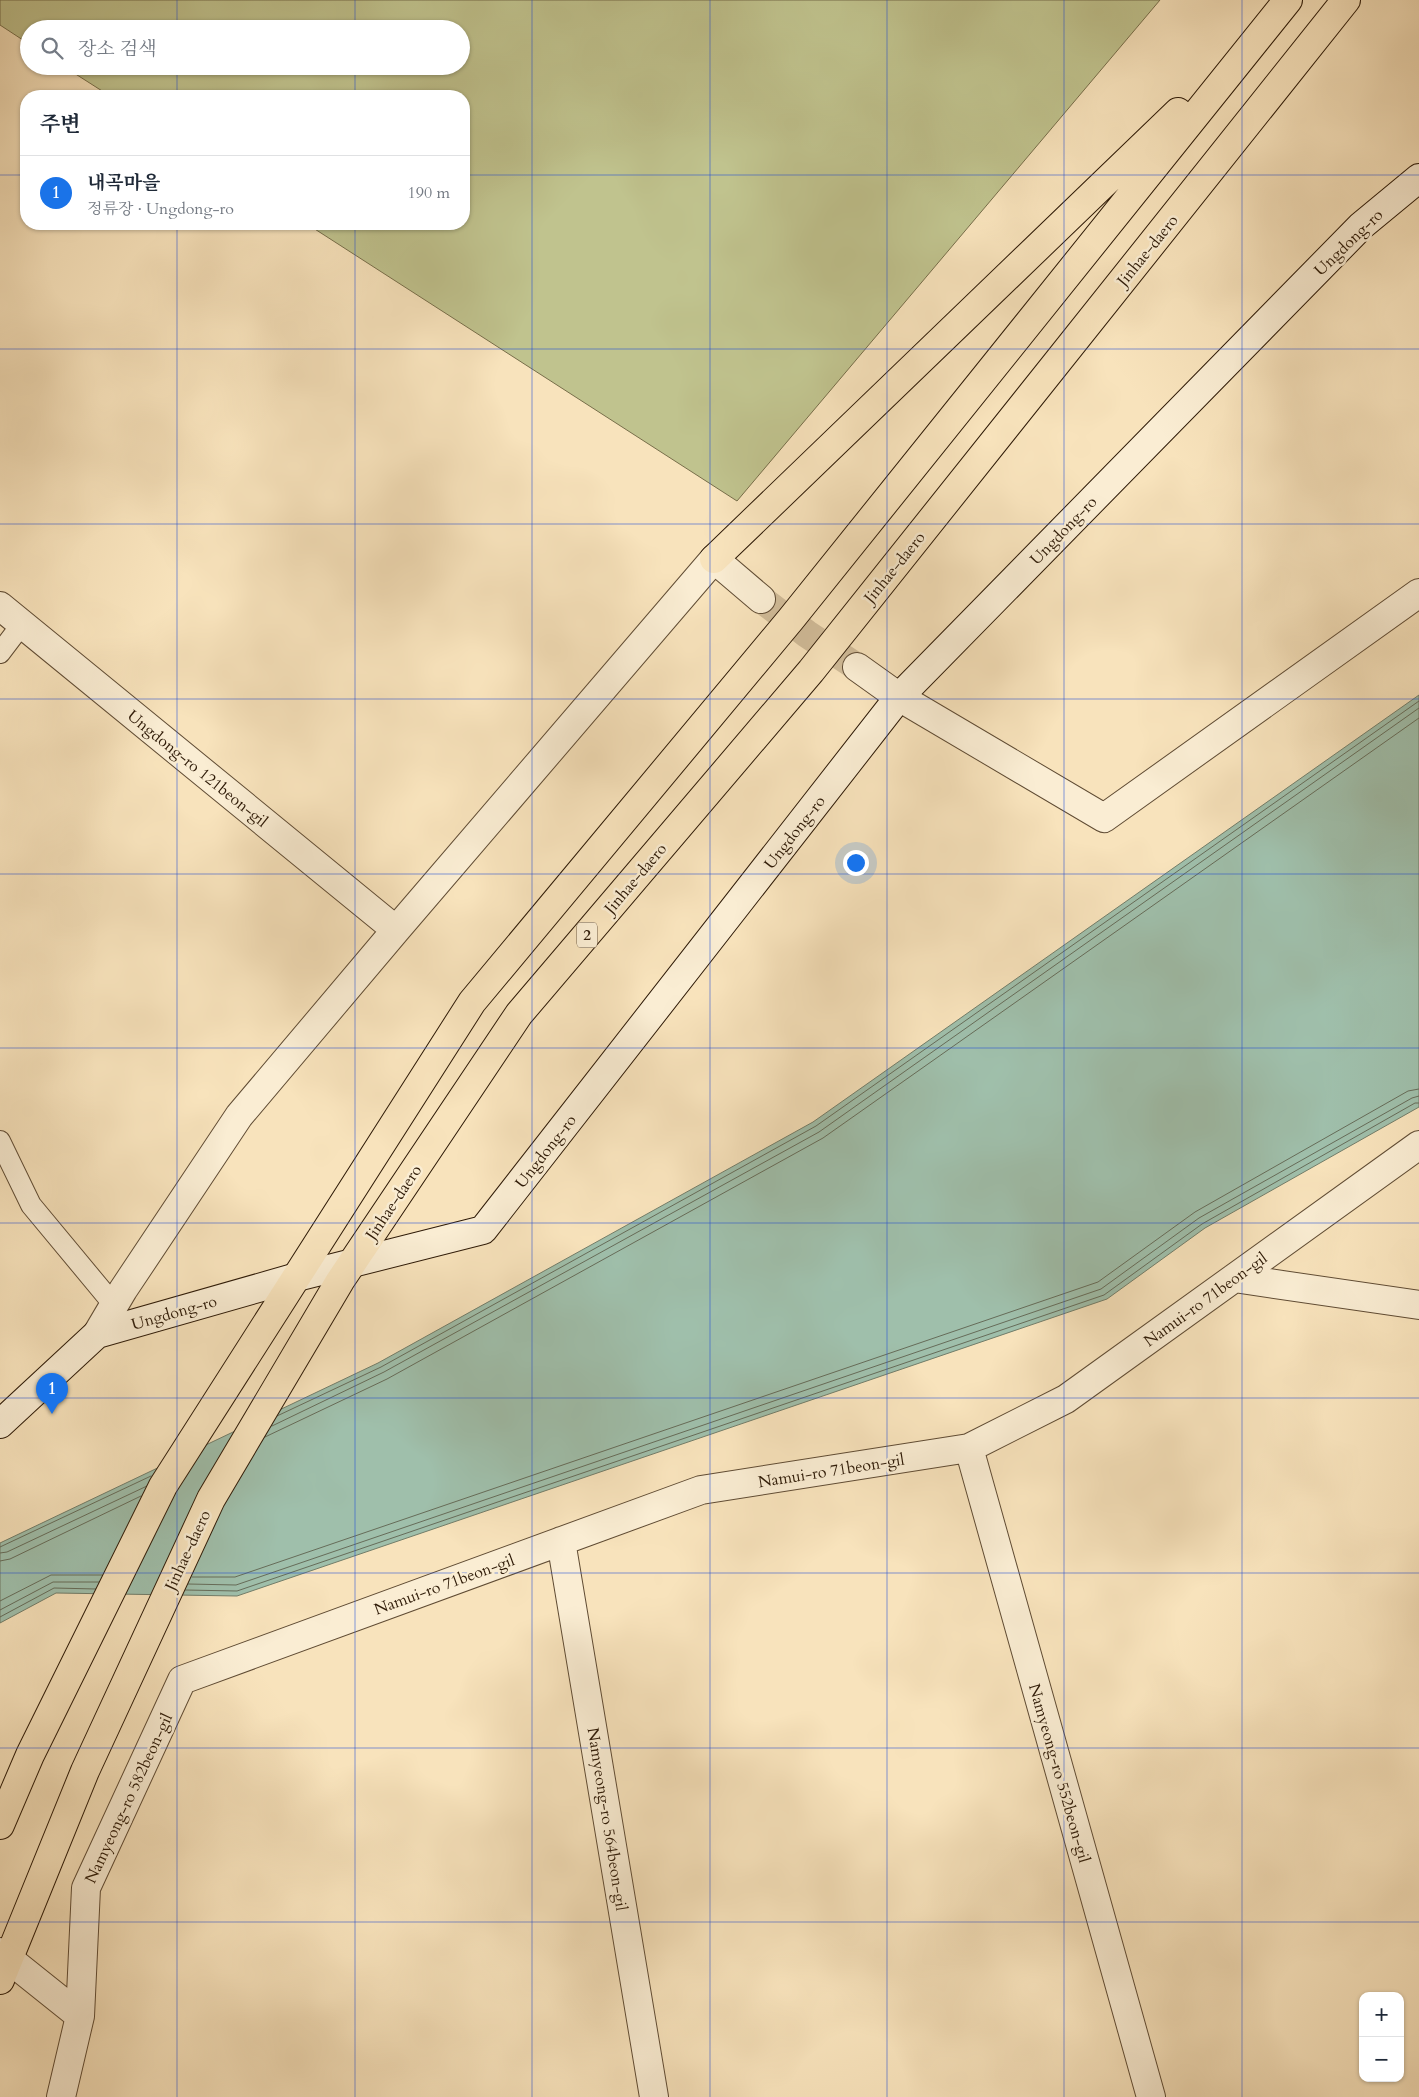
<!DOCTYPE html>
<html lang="ko">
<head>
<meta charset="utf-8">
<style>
  :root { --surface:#fff; --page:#f6f6f7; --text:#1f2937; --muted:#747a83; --line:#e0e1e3; --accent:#1a73e8 }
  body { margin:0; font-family:Cardo,"Noto Serif KR",serif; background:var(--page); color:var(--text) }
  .controls { position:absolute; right:15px; bottom:15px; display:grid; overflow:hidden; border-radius:10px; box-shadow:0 1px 4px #0004 }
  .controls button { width:45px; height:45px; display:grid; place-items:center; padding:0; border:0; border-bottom:1px solid var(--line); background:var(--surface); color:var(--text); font:25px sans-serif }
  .you { position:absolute; left:855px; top:862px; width:18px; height:18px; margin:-12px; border:4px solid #fff; border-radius:50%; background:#1a73e8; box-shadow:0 0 0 8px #1a73e833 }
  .badge { display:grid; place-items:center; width:32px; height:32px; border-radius:50%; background:var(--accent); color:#fff; font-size:16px; font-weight:700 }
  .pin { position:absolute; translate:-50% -41px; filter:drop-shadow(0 1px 2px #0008) }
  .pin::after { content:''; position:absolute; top:26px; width:18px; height:15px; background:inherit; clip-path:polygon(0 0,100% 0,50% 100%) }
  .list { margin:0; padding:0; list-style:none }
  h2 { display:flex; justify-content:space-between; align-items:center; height:65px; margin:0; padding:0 20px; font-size:21px }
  h2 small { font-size:16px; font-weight:400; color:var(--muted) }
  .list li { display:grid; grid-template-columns:32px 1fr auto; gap:15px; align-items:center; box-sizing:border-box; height:75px; padding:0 20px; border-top:1px solid var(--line) }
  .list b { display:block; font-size:19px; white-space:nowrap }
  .list p { margin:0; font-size:16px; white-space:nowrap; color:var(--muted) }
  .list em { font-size:16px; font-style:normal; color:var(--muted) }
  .icon { flex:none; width:28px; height:28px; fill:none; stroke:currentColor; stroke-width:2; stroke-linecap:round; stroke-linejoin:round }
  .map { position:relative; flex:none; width:1419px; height:2097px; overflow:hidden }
  .search { position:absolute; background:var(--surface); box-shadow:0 1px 4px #0004; left:20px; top:20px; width:450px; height:55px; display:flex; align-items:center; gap:12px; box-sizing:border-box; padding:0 18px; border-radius:28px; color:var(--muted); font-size:19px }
  .panel { position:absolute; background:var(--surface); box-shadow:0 1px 4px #0004; left:20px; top:90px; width:450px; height:140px; border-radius:20px }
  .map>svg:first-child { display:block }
</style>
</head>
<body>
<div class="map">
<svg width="1419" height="2097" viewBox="0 0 1419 2097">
  <rect width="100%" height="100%" fill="#f8e3bc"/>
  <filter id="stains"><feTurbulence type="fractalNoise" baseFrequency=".004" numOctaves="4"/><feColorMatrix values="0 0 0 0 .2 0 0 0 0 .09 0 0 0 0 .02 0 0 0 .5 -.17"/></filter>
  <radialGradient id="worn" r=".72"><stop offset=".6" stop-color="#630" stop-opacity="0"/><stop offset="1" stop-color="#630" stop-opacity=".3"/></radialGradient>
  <!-- green -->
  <path fill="#c0c38e" stroke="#776e4a" d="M0,0H1160L737,501L307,224H464V96H110L63,66H461V29H29V44L0,25Z"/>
  <!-- water -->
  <path fill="#9fbfab" stroke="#727d69" d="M1419,695V1107L1205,1228L1107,1299L237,1596L56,1593L0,1623V1543L378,1363L813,1122Z"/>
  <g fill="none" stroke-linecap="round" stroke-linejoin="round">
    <!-- shore -->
    <path stroke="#666c59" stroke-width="1" d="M277,1416L381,1367L816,1126L1419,701
      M272,1426L384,1372L819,1132L1419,708
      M265,1437L387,1379L823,1138L1419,718
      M0,1547L151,1476
      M0,1553L7,1552L147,1486
      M0,1561L10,1559L141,1496
      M192,1577H235L1098,1282L1195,1212L1408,1091L1419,1089
      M188,1584L236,1585L1101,1289L1199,1218L1412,1098L1419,1096
      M185,1590L237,1591L1104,1295L1202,1224L1415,1103H1419
      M0,1601L51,1575H102
      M0,1610L53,1582H99
      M0,1617L54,1588L96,1589"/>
    <!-- minor-tunnel -->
    <path stroke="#d0bb98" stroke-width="28" stroke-dasharray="28 14" stroke-linecap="butt" d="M761,599L807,634L857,667"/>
    <defs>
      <path id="service" d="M0,653L22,624
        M0,1141L31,1205L114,1305"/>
      <path id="minor" d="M0,606L396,930
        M857,667L899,697L1104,818L1419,593
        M1234,1278L1419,1305
        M97,1334L123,1290L239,1116L396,930L714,559L761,599
        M969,1448L1151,2097
        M561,1541L654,2097
        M0,1952L80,2016
        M61,2097L80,2016L86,1888L182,1680L701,1490L969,1448L1066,1399L1419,1145"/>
      <path id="secondary" d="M0,1424L97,1334L297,1277L483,1230L899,697L1361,226L1419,178"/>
      <path id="trunk" d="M714,559L1178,112
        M0,1825L30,1755L163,1486L472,1002L791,619L1288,0
        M0,1980L85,1771L211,1499L340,1281L519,1014L811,671L1346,0"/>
    </defs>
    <!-- service casing -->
    <use href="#service" stroke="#604c34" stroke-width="22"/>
    <!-- minor casing -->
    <use href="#minor" stroke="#604c34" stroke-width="30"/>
    <!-- secondary casing -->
    <use href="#secondary" stroke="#2e1a07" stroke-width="30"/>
    <!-- trunk casing -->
    <use href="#trunk" stroke="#2e1a07" stroke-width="30"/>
    <!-- service -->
    <use href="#service" stroke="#faedd3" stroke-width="20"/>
    <!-- minor -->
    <use href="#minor" stroke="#faedd3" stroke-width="28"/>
    <!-- secondary -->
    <use href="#secondary" stroke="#faedd3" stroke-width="28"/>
    <!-- trunk -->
    <use href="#trunk" stroke="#f8e3bc" stroke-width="28"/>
  </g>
  <!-- grid -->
  <path fill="none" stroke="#1d4ed8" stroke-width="1" stroke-opacity="0.55" d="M177,0V29M355,0V29M532,0V2097M710,0V2097M887,0V2097M1064,0V2097M1242,0V2097M177,66V96M355,66V96M0,175H26M464,175H1419M177,224V2097M355,224V2097M0,349H1419M0,524H1419M0,699H1419M0,874H1419M0,1048H1419M0,1223H1419M0,1398H1419M0,1573H1419M0,1748H1419M0,1922H1419"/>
  <g text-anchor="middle" stroke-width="5" stroke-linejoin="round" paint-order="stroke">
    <!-- shield labels -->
    <rect fill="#faedd3" stroke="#6b5944" stroke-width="1" x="577" y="922.5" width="20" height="25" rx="4"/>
    <g font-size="15" font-weight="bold" fill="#2e1a07">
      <text x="587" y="940">2</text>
    </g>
    <!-- street labels -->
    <g font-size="16" fill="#2e1a07" stroke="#faedd3">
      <text transform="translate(1348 242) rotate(-44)" y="6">Ungdong-ro</text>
      <text transform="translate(1147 250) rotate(-51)" y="6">Jinhae-daero</text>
      <text transform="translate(1063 530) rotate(-46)" y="6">Ungdong-ro</text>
      <text transform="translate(894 567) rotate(-51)" y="6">Jinhae-daero</text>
      <text transform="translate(198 768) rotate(39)" y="6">Ungdong-ro 121beon-gil</text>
      <text transform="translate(794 832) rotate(-52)" y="6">Ungdong-ro</text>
      <text transform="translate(635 878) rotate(-50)" y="6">Jinhae-daero</text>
      <text transform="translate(545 1151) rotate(-52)" y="6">Ungdong-ro</text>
      <text transform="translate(393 1202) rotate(-56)" y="6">Jinhae-daero</text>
      <text transform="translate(1205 1299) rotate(-36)" y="6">Namui-ro 71beon-gil</text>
      <text transform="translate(174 1312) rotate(-16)" y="6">Ungdong-ro</text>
      <text transform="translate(831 1470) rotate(-9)" y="6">Namui-ro 71beon-gil</text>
      <text transform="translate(187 1550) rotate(-65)" y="6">Jinhae-daero</text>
      <text transform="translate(444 1584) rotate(-20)" y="6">Namui-ro 71beon-gil</text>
      <text transform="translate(1060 1773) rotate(74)" y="6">Namyeong-ro 552beon-gil</text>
      <text transform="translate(128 1798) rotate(-65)" y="6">Namyeong-ro 582beon-gil</text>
      <text transform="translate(608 1819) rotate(81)" y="6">Namyeong-ro 564beon-gil</text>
    </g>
  </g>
  <rect width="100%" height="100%" filter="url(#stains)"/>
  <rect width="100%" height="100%" fill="url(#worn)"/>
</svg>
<div class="controls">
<button>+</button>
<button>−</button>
</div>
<div class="you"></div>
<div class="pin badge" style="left:52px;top:1414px">1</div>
<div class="search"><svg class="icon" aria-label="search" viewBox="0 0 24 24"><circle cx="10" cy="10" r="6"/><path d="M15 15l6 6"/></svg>장소 검색</div>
<section class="panel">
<h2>주변<small></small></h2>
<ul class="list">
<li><span class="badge">1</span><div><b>내곡마을</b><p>정류장 · Ungdong-ro</p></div><em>190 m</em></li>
</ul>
</section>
</div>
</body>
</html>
